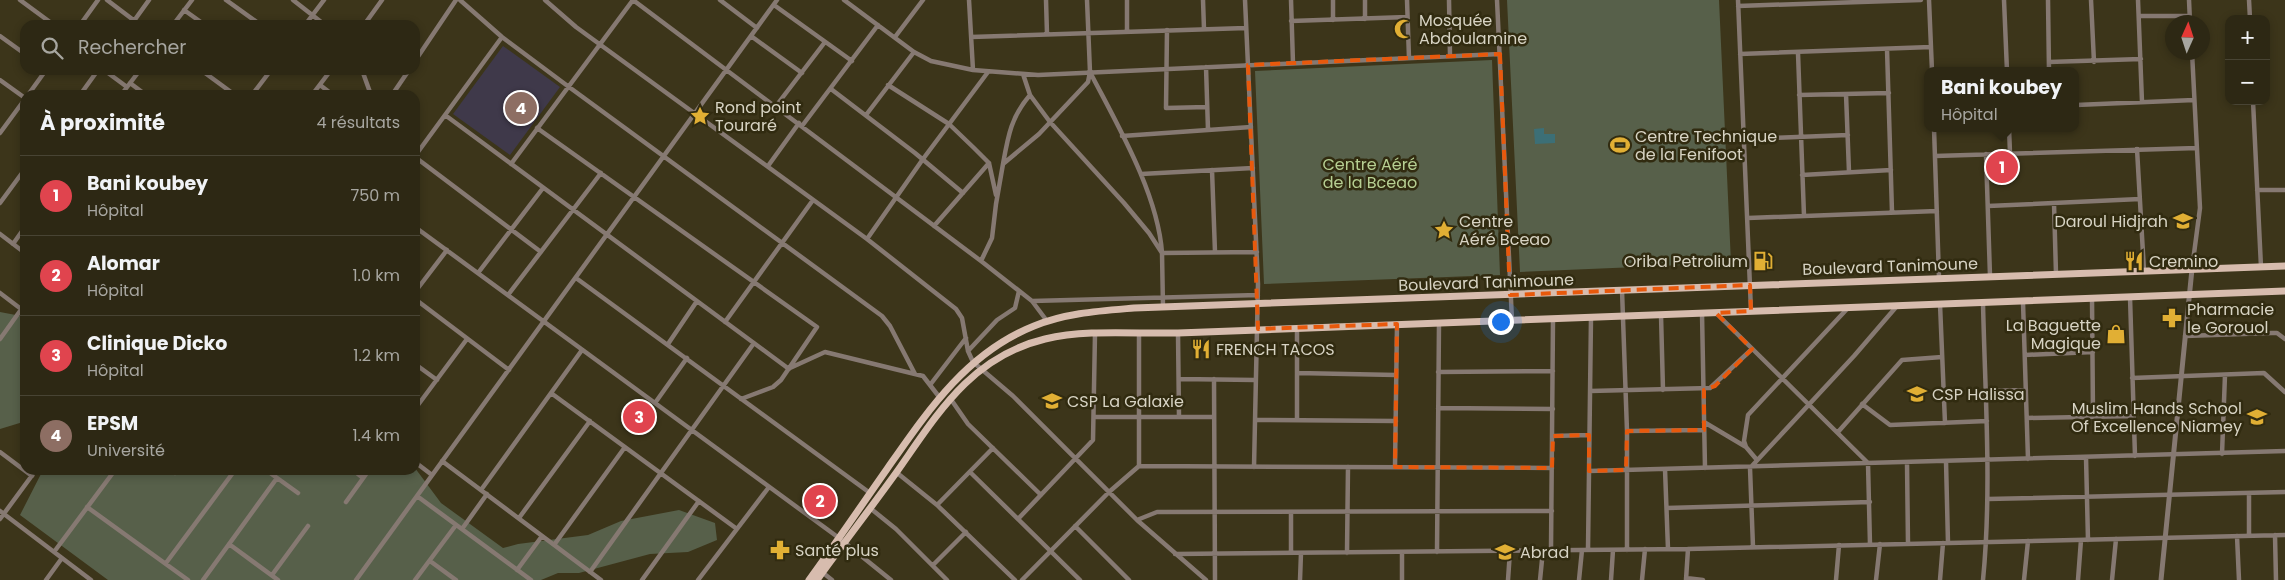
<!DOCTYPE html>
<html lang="fr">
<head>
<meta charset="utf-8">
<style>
  :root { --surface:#2d2814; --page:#393422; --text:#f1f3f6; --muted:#a7a6a0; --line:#484434; --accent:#e1af34 }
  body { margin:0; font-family:Poppins,sans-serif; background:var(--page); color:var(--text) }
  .controls { position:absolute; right:15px; top:15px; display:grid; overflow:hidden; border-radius:10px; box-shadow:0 2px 8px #0003 }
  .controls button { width:45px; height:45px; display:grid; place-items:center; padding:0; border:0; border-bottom:1px solid var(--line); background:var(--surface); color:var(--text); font:25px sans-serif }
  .compass { position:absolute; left:2165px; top:15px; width:45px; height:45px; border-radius:50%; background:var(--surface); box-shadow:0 2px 8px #0003; rotate:3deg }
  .you { position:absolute; left:1500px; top:321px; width:18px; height:18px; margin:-12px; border:4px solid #fff; border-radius:50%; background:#1a73e8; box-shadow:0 0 0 8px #1a73e833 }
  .badge { display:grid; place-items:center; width:32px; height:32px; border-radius:50%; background:var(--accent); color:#fff; font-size:16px; font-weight:700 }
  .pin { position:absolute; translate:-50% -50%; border:2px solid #fff; box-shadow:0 1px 5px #0006 }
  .popup { position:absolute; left:1924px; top:67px; width:155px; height:65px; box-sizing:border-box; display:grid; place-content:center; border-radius:10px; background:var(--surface); filter:drop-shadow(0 1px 4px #0005); font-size:16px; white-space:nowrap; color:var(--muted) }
  .popup b { font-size:19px; color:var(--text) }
  .popup::after { content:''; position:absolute; left:50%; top:100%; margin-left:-10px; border:10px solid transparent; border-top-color:var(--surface) }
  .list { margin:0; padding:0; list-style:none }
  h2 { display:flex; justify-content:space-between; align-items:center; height:65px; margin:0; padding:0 20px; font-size:21px }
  h2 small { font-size:16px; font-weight:400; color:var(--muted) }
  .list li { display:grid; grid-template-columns:32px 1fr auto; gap:15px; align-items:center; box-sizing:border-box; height:80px; padding:0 20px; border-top:1px solid var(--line) }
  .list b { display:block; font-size:19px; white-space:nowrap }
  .list p { margin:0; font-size:16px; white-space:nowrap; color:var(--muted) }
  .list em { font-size:16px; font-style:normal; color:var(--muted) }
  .icon { flex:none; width:28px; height:28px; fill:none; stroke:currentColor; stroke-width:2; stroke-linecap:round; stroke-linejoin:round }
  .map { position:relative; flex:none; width:2285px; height:580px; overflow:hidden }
  .search { position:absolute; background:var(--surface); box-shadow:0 2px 8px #0003; left:20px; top:20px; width:400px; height:55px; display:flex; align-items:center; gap:12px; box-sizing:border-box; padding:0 18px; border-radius:15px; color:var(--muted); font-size:19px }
  .panel { position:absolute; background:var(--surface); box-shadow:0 2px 8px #0003; left:20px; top:90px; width:400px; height:385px; border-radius:15px }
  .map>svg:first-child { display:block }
</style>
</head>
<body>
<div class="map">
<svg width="2285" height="580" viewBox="0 0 2285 580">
  <rect width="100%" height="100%" fill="#3c351a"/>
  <!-- education -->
  <path fill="#3f394a" d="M503,46L560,87L510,155L453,114Z"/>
  <!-- green -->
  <path fill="#57604a" d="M1507,0H1719L1731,263L1520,272Z
    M1492,60L1500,275L1264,284L1255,71Z
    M25,311V423L23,422L0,429V312L21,316Z
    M415,468L441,503L503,548L518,544L588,535L621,521L679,510L715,523L717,540L688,552L650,554L579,573H558L541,580H108L20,515L43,470Z"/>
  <!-- water -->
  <path fill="#3c6f76" d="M1544,128V134H1555V143L1535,144L1534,129Z"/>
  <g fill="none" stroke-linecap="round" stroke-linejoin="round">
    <!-- minor -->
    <path stroke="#867972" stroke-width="4.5" d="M20,0L54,25
      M107,0L140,25
      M226,0L261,25
      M293,0L325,25
      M460,0L502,37L569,87L882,316L890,326L915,374
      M545,0L576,27L867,239L956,309L962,318L968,351L973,362L1013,396L1137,520L1206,580
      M633,0L981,261L1032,301L1047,321
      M720,0L757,28
      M844,0L914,52L931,61L973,70L1038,75L1500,54
      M969,0L973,70
      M1046,0L1047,34
      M1127,0V32
      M1203,0L1204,29
      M1245,0L1258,284L1254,467
      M1291,0L1293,63
      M1333,0V20
      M1365,0V19
      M1407,0L1409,58
      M1449,0L1450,56
      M1497,0L1512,321
      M1738,0L1751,311
      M1929,0L1932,71
      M2004,0L2007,71
      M2048,0L2049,71
      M2091,0L2094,62
      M2138,0L2142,102
      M2189,0L2190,22
      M2249,0L2250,19
      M774,5L852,61
      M1738,6L1921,0
      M184,10L205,25
      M2139,16H2190
      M1291,21L1407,17
      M80,25L98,0
      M131,25L149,0
      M173,25L192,0
      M305,25L324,0
      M364,25L382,0
      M1167,30L1166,108L1207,107
      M0,36L25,54
      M751,36L802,73
      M895,37L923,0
      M971,37L1246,28
      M1887,49L1892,212
      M1798,53L1804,216
      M1740,54L1931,47
      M415,61L456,0
      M2049,62L2141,59
      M1206,67L1208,130
      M104,70L127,87
      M201,70L235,95
      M362,70L371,95
      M1023,74L1030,95L1050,122L1124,203L1149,233L1162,253L1163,307
      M1091,74C1118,126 1158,194 1162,253L1257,252
      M0,80L25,98
      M130,83L146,95
      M320,85L333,95
      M888,85L949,124L974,148L989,163L996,195
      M831,89L915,153L963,193
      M1846,94L1849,172
      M28,95L46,70
      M80,95L98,70
      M121,95L140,70
      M252,95L271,70
      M312,95L331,70
      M392,95L409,70
      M1799,95L1889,93
      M2253,101L2261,267
      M2076,105L2194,100
      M776,106L825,42
      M445,115L789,369
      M866,115L914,52
      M802,126L878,25
      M537,128L817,327L781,380L773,387L741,399
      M1934,128L1939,278
      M2009,128L2010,153
      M0,133L25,99
      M1122,136L1251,127
      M1744,139L1848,135
      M2137,149L2144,271
      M1986,154L1990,276
      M415,156L502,37
      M1935,156L2197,148
      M415,157L541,252
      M511,164L633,0
      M1003,164C1008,136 1011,117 1030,95
      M768,166L799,123
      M1212,170L1215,252
      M1141,174L1253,168
      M1802,175L1891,170
      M2257,190H2285
      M0,203L25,169
      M2054,203L2056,274
      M1988,206L2140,199
      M1748,218L1937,211
      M934,226L989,163
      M415,227L839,538L891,580
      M0,234L25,253
      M867,239L923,159L988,72
      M13,244L25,227
      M981,261L992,238L996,204L1003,164L1039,134L1088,82L1090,72L1087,0
      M2192,269L2200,208L2192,52
      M478,273L543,188
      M576,278L870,493
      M1622,290L1627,431V550
      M415,292L447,250
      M0,293L25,312
      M508,295L601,173
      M2130,297L2135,456
      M2092,298L2093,417
      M415,299L509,370
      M1032,301L1258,295
      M2023,302L2028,459
      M1983,303C1985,395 1992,488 1983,580
      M1940,304L1945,423
      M1702,313L1705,468
      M1716,313L1868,463L1870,545
      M1661,315L1663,390
      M725,322L813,200
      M1178,333L1179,417
      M2185,336L2272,333H2277L2285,339
      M0,339L25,304
      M668,344L697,301
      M968,351L997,320L1015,308L1019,291
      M2025,355L2093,352
      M415,364L437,380
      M790,368L825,352L923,376L940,398
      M1438,372L1553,371
      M1297,373L1396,375
      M2132,378L2264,373L2285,392
      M1179,379L1255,380
      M1214,379L1215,580
      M930,385L966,338
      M1590,391L1710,388L1752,349
      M1986,391L2026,390
      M551,393L737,529
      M950,398L968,424L1041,495
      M655,403L687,358
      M1862,404L1890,425L1987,421
      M1438,408L1553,409
      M415,409L467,339
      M1094,417H1214
      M2027,418L2133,416
      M1255,420L1396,421
      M1297,420V328
      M1704,422L1746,447
      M1627,431L1704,430
      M1838,432L1902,360L1942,357
      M1553,436L1589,435
      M0,452L32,476
      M2222,454L2225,375
      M2086,457L2088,540
      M1757,460L1746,447L1744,441L1748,415L1847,309
      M442,461L601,580
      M1946,461L1948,543
      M415,462L432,475
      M1907,462L1908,544
      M1139,466V334
      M1395,467L1397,324
      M1665,469L1668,549
      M266,470L298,493
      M353,470L363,478
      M1589,471L2285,451
      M896,472L937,505L1015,580
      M970,472L1080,580
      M175,473L177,470
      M481,490L582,350
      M2249,493V536
      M417,496L531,580
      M1988,499L2285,492
      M346,502L369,470
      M937,505L993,448
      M87,507L188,580
      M870,508L896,529L947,580
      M1667,508L1870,502
      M0,511L91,580
      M519,518L590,421
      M0,519L36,470
      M1018,519L1093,440L1095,334
      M1137,520L1157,512L1552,511
      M1075,526L1129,580
      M462,529L487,494
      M2275,535L2276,580
      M2237,536L2239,580
      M229,544L278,580
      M554,545L625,447
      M1753,547L1750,468L1854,356L1897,306
      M1551,550L1553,319
      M1588,550L1591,317
      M54,552L115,470
      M1437,552L1439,323
      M1291,553V512
      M1347,553L1348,467
      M1175,554L1688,549L2285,535
      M430,561L456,580
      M166,563L235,470
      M933,565L966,532
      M517,570L542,536
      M590,572L754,343
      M822,572L832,580
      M272,575L308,526
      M1686,578L1703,580
      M46,580L62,558
      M203,580L277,478
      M356,580L777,0
      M415,580L456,525
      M642,580L699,501
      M698,580L769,487
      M1022,580L1109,492L1139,466L1552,468
      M1300,580L1301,553
      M1402,580V552
      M1508,580L1510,551
      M1540,580L1543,550
      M1579,580L1582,550
      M1611,580L1613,550
      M1642,580L1645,549
      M1686,580L1688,549
      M1836,580L1839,545
      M1876,580L1880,544
      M1940,580L1943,543
      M2024,580L2028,541
      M2078,580L2081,540
      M2112,580L2116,539"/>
    <!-- tertiary -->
    <path stroke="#867972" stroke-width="5" d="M2161,580L2192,269"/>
    <!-- primary -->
    <path stroke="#d7bcae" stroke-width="7" d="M809,580C836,543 861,506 887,469C927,412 966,353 1034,326C1066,313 1099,311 1134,308L2285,266
      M817,580C843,544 870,509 896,473C937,415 970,357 1045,339C1087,329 1134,334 1178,333L2285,291"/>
  </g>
  <!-- marked area -->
  <path fill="none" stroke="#e8590c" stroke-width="4" stroke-dasharray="10 6" stroke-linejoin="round" d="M1500,54L1510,295L1750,285L1751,311L1716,313L1752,349L1715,386L1704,390V430L1627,431L1626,470L1589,471V435L1553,436L1552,468L1395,467L1397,324L1258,329L1248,65Z"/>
  <!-- icons -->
  <defs>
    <symbol id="mosque-bare" viewBox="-9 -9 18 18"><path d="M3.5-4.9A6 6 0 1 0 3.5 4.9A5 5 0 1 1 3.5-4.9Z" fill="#e1af34" stroke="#312b10" stroke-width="2.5" paint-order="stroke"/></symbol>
    <symbol id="sight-bare" viewBox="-9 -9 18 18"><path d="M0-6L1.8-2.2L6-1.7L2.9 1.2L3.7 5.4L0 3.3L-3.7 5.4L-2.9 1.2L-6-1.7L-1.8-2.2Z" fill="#e1af34" stroke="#312b10" stroke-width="2.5" paint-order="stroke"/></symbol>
    <symbol id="stadium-bare" viewBox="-9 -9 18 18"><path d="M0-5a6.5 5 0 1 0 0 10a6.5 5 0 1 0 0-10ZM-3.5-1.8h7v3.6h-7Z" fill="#e1af34" stroke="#312b10" stroke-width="2.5" paint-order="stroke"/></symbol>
    <symbol id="school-bare" viewBox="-9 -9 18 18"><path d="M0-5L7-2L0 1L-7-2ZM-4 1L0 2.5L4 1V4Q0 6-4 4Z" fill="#e1af34" stroke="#312b10" stroke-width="2.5" paint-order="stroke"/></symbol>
    <symbol id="fuel-bare" viewBox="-9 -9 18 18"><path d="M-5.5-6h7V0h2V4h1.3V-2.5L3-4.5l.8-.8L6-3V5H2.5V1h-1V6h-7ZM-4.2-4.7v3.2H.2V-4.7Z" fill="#e1af34" stroke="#312b10" stroke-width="2.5" paint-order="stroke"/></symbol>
    <symbol id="restaurant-bare" viewBox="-9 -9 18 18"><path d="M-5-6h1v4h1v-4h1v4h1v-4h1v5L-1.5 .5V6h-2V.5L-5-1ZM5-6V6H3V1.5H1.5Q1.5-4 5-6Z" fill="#e1af34" stroke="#312b10" stroke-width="2.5" paint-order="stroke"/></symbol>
    <symbol id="pharmacy-bare" viewBox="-9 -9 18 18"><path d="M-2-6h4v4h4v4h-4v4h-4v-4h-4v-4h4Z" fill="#e1af34" stroke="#312b10" stroke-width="2.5" paint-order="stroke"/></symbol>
    <symbol id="shop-bare" viewBox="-9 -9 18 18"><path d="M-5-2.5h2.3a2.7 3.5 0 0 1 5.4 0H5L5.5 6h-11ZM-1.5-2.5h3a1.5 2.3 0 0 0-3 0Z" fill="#e1af34" stroke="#312b10" stroke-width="2.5" paint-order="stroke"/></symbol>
  </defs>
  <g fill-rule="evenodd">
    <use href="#mosque-bare" x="1390" y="15" width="28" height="28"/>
    <use href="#sight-bare" x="686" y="102" width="28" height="28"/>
    <use href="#stadium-bare" x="1606" y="131" width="28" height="28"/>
    <use href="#school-bare" x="2169" y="207" width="28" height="28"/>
    <use href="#sight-bare" x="1430" y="216" width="28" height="28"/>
    <use href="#fuel-bare" x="1749" y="247" width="28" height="28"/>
    <use href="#restaurant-bare" x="2120" y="247" width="28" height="28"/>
    <use href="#pharmacy-bare" x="2158" y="304" width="28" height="28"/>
    <use href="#shop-bare" x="2102" y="320" width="28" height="28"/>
    <use href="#restaurant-bare" x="1187" y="335" width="28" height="28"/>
    <use href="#school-bare" x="1903" y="380" width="28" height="28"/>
    <use href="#school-bare" x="1038" y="387" width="28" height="28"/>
    <use href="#school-bare" x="2243" y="403" width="28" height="28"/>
    <use href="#pharmacy-bare" x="766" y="536" width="28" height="28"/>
    <use href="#school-bare" x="1491" y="538" width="28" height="28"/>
  </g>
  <g text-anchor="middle" stroke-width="5" stroke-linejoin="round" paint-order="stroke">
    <!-- poi labels -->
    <g font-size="16" fill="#d7d3c3" stroke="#312b10" text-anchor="start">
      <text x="1419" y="26">Mosquée<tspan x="1419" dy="18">Abdoulamine</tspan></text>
      <text x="715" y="113">Rond point<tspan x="715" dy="18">Touraré</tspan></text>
      <text x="1635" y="142">Centre Technique<tspan x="1635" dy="18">de la Fenifoot</tspan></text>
      <text x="1459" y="227">Centre<tspan x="1459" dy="18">Aéré Bceao</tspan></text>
      <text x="2168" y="227" text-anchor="end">Daroul Hidjrah</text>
      <text x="1748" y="267" text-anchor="end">Oriba Petrolium</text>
      <text x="2149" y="267">Cremino</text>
      <text x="2187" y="315">Pharmacie<tspan x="2187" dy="18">le Gorouol</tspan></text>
      <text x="2101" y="331" text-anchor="end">La Baguette<tspan x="2101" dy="18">Magique</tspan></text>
      <text x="1216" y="355">FRENCH TACOS</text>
      <text x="1932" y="400">CSP Halissa</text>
      <text x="1067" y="407">CSP La Galaxie</text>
      <text x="2242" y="414" text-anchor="end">Muslim Hands School<tspan x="2242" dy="18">Of Excellence Niamey</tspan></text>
      <text x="795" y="556">Santé plus</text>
      <text x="1520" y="558">Abrad</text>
    </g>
    <!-- park labels -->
    <g font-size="16" fill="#b6cf92" stroke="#312b10">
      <text x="1370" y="170">Centre Aéré<tspan x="1370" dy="18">de la Bceao</tspan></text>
    </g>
    <!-- street labels -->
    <g font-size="16" fill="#d7d3c3" stroke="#312b10">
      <text transform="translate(1890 266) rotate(-2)" y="6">Boulevard Tanimoune</text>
      <text transform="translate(1486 282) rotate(-2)" y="6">Boulevard Tanimoune</text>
    </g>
  </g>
</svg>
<div class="controls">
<button>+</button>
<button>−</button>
</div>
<svg class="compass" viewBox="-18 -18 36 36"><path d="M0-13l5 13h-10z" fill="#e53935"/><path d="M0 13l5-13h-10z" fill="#a7a6a0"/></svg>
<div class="you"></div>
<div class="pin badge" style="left:2002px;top:167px;background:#e0444e">1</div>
<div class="popup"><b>Bani koubey</b>Hôpital</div>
<div class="pin badge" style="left:820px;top:501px;background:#e0444e">2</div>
<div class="pin badge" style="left:639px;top:417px;background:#e0444e">3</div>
<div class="pin badge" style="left:521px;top:108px;background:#8d6e63">4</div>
<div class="search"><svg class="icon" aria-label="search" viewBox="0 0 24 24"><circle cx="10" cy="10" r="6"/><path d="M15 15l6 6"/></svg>Rechercher</div>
<section class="panel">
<h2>À proximité<small>4 résultats</small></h2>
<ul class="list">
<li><span class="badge" style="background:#e0444e">1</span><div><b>Bani koubey</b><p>Hôpital</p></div><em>750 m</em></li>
<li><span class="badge" style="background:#e0444e">2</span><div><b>Alomar</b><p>Hôpital</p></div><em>1.0 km</em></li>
<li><span class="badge" style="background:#e0444e">3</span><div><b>Clinique Dicko</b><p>Hôpital</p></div><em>1.2 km</em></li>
<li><span class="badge" style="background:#8d6e63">4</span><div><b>EPSM</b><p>Université</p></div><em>1.4 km</em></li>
</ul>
</section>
</div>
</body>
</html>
